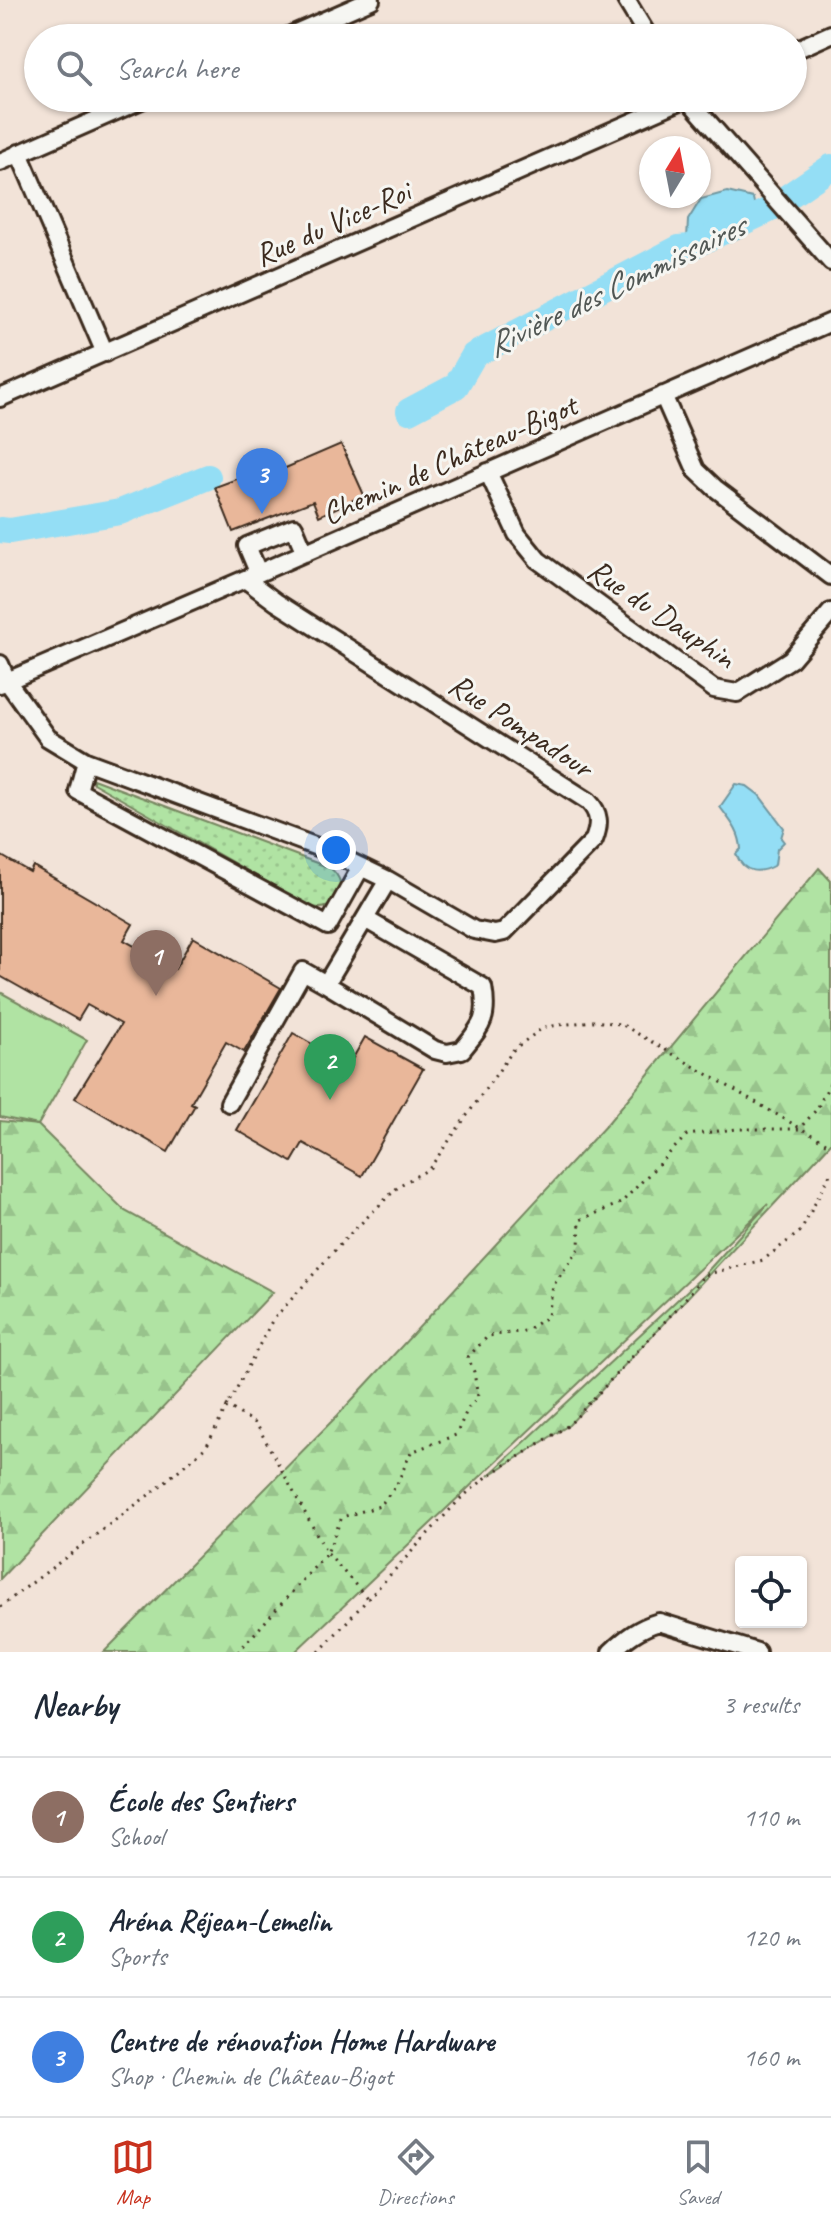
<!DOCTYPE html>
<html lang="en">
<head>
<meta charset="utf-8">
<style>
  :root { --surface:#fff; --page:#f6f6f7; --text:#1f2937; --muted:#747a83; --line:#e0e1e3; --accent:#c8321e }
  body { margin:0; font-family:Caveat,sans-serif; background:var(--page); color:var(--text) }
  .controls { position:absolute; right:24px; bottom:24px; display:grid; overflow:hidden; border-radius:8px; box-shadow:0 2px 6px #0004 }
  .controls button { width:72px; height:72px; display:grid; place-items:center; padding:0; border:0; border-bottom:2px solid var(--line); background:var(--surface); color:var(--text); font:40px sans-serif }
  .compass { position:absolute; left:639px; top:136px; width:72px; height:72px; border-radius:50%; background:var(--surface); box-shadow:0 2px 6px #0004; rotate:10deg }
  .you { position:absolute; left:336px; top:850px; width:28px; height:28px; margin:-20px; border:6px solid #fff; border-radius:50%; background:#1a73e8; box-shadow:0 0 0 12px #1a73e833 }
  .badge { display:grid; place-items:center; width:52px; height:52px; border-radius:50%; background:var(--accent); color:#fff; font-size:26px; font-weight:700 }
  .pin { position:absolute; translate:-50% -66px; filter:drop-shadow(0 2px 4px #0008) }
  .pin::after { content:''; position:absolute; top:42px; width:28px; height:24px; background:inherit; clip-path:polygon(0 0,100% 0,50% 100%) }
  .list { margin:0; padding:0; list-style:none }
  h2 { display:flex; justify-content:space-between; align-items:center; height:104px; margin:0; padding:0 32px; font-size:34px }
  h2 small { font-size:26px; font-weight:400; color:var(--muted) }
  .list li { display:grid; grid-template-columns:52px 1fr auto; gap:24px; align-items:center; box-sizing:border-box; height:120px; padding:0 32px; border-top:2px solid var(--line) }
  .list b { display:block; font-size:30px; white-space:nowrap }
  .list p { margin:0; font-size:26px; white-space:nowrap; color:var(--muted) }
  .list em { font-size:26px; font-style:normal; color:var(--muted) }
  .icon { flex:none; width:44px; height:44px; fill:none; stroke:currentColor; stroke-width:2; stroke-linecap:round; stroke-linejoin:round }
  .map { position:relative; flex:none; width:831px; height:1652px; overflow:hidden }
  .search { position:absolute; background:var(--surface); box-shadow:0 2px 6px #0004; left:24px; right:24px; top:24px; height:88px; display:flex; align-items:center; gap:20px; box-sizing:border-box; padding:0 28px; border-radius:44px; color:var(--muted); font-size:30px }
  .sheet { height:464px; background:var(--surface) }
  nav { display:flex; justify-content:space-around; align-items:center; box-sizing:border-box; height:112px; border-top:2px solid var(--line); background:var(--surface); font-size:22px; color:var(--muted) }
  nav a { display:grid; justify-items:center; gap:4px }
  nav .on { color:var(--accent) }
  .map>svg:first-child { display:block }
</style>
</head>
<body>
<div class="map">
<svg width="831" height="1652" viewBox="0 0 831 1652">
  <defs>
    <pattern id="grass-dots" width="8" height="8" patternUnits="userSpaceOnUse" patternTransform="scale(2)"><rect width="8" height="8" fill="#b0e3a3"/><path d="M2 2h.1M6 6h.1" fill="none" stroke="#98c38c" stroke-width="1.8" stroke-linecap="round"/></pattern>
    <pattern id="forest-firs" width="22" height="20" patternUnits="userSpaceOnUse" patternTransform="scale(2)"><rect width="22" height="20" fill="#b0e3a3"/><path d="M5 1l3.5 6h-7zM16 11l3.5 6h-7z" fill="#98c38c"/></pattern>
  </defs>
  <rect width="100%" height="100%" fill="#f2e3d8"/>
  <filter id="ink" filterUnits="userSpaceOnUse"><feTurbulence type="fractalNoise" baseFrequency=".0125" numOctaves="2"/><feDisplacementMap in="SourceGraphic" scale="16" xChannelSelector="R" yChannelSelector="G"/><feConvolveMatrix kernelMatrix="1 2 1 2 8 2 1 2 1" color-interpolation-filters="sRGB"/></filter>
  <g filter="url(#ink)">
    <!-- grass -->
    <path fill="url(#grass-dots)" stroke="#768660" stroke-width="2" d="M93,779L330,868C352,885 338,914 311,907L93,783Z"/>
    <!-- forest -->
    <path fill="url(#forest-firs)" stroke="#768660" stroke-width="2" d="M819,868L831,881V1143L569,1425L488,1476L704,1275L768,1204L295,1652H104L338,1415L608,1123Z
      M0,1121L38,1125L125,1211L273,1292L0,1579Z"/>
    <!-- park -->
    <path fill="#b0e3a3" stroke="#768660" stroke-width="2" d="M0,992L87,1040L38,1125L0,1117Z"/>
    <!-- water -->
    <path fill="#94def5" stroke="#70969f" stroke-width="2" d="M727,192L753,198L758,226C732,245 717,248 687,239L688,220L701,199Z
      M736,784L747,786L759,795L784,828L781,838L784,842L777,849L775,865C759,874 744,874 736,854L741,849C740,831 730,821 720,807Z"/>
    <g fill="none" stroke-linecap="round" stroke-linejoin="round">
      <!-- river -->
      <path stroke="#94def5" stroke-width="26" d="M409,411L456,386L474,355L679,248L690,247L767,211L831,167
        M0,530L10,531L120,512L208,477"/>
    </g>
    <!-- building -->
    <path fill="#e9b79a" stroke="#3b2a1e" stroke-width="2" d="M341,444L364,495L319,516L313,501L233,532L215,487L261,470L262,473L279,466L281,470Z
      M0,855L30,872L33,866L133,924L124,940L175,969L193,937L281,988L244,1052L226,1042L191,1103L195,1105L168,1152L75,1098L121,1024L87,1005L78,1020L0,976Z
      M293,1033L349,1065L365,1037L423,1069L362,1176L303,1143L292,1162L237,1130Z"/>
    <g fill="none" stroke-linecap="round" stroke-linejoin="round">
      <defs>
        <path id="minor" d="M626,0L649,38
          M284,38L371,0
          M793,51L831,34
          M687,98L831,262
          M19,153L105,353
          M0,162L146,98
          M663,395L696,470L715,488L831,576
          M0,398L687,98
          M488,472L517,534L538,560L714,689L737,693L791,659L831,612
          M258,572L247,546L294,527L305,553
          M0,664L7,681L48,738L86,761L328,851L388,880L474,930L495,934L504,932L594,840C600,824 600,813 588,801L276,602L245,579
          M0,684L245,579L831,322
          M86,761L78,791L328,926L361,867
          M365,919L483,987C489,1020 481,1026 462,1050L447,1053L435,1050L326,984L388,880
          M229,1103L303,971L326,984
          M611,1652C626,1638 639,1628 659,1622L757,1652"/>
      </defs>
      <!-- minor casing -->
      <use href="#minor" stroke="#3b2a1e" stroke-width="22"/>
      <!-- path -->
      <path stroke="#3b2a1e" stroke-width="3" stroke-dasharray="2 6" stroke-linecap="butt" d="M226,1405L257,1425L327,1553L368,1599
        M0,1607L154,1491L206,1447L272,1321L344,1240L400,1185L429,1169L514,1049L544,1027L593,1021L621,1024L831,1146
        M238,1652L327,1553L342,1517L380,1506L397,1484L411,1452L456,1435L468,1408L478,1397L474,1372L468,1357L488,1336L525,1331L548,1316L553,1286L579,1248L580,1220L621,1203L687,1135L736,1129H799L817,1109L831,1081
        M319,1652L460,1499L488,1476L569,1425L682,1303L704,1275L763,1260L801,1231L831,1172"/>
      <!-- minor -->
      <use href="#minor" stroke="#f6f6f2" stroke-width="16"/>
    </g>
  </g>
  <g text-anchor="middle" stroke-width="6" stroke-linejoin="round" paint-order="stroke">
    <!-- street labels -->
    <g font-size="32" fill="#3b2a1e" stroke="#f6f6f2">
      <text transform="translate(332 223) rotate(-24)" y="11">Rue du Vice-Roi</text>
      <text transform="translate(449 459) rotate(-24)" y="11">Chemin de Château-Bigot</text>
      <text transform="translate(662 613) rotate(34)" y="11">Rue du Dauphin</text>
      <text transform="translate(521 725) rotate(33)" y="11">Rue Pompadour</text>
    </g>
    <!-- water labels -->
    <g font-size="34" font-style="italic" fill="#515754" stroke="#f6f6f2">
      <text transform="translate(615 285) rotate(-26)" y="12">Rivière des Commissaires</text>
    </g>
  </g>
</svg>
<div class="controls">
<button><svg class="icon" aria-label="locate" viewBox="0 0 24 24"><circle cx="12" cy="12" r="6"/><path d="M12 2v4M12 18v4M2 12h4M18 12h4"/></svg></button>
</div>
<svg class="compass" viewBox="-18 -18 36 36"><path d="M0-13l5 13h-10z" fill="#e53935"/><path d="M0 13l5-13h-10z" fill="#747a83"/></svg>
<div class="you"></div>
<div class="pin badge" style="left:156px;top:996px;background:#8d6e63">1</div>
<div class="pin badge" style="left:330px;top:1100px;background:#2e9e5b">2</div>
<div class="pin badge" style="left:262px;top:514px;background:#3f7fe0">3</div>
<div class="search"><svg class="icon" aria-label="search" viewBox="0 0 24 24"><circle cx="10" cy="10" r="6"/><path d="M15 15l6 6"/></svg>Search here</div>
</div>
<section class="sheet">
<h2>Nearby<small>3 results</small></h2>
<ul class="list">
<li><span class="badge" style="background:#8d6e63">1</span><div><b>École des Sentiers</b><p>School</p></div><em>110 m</em></li>
<li><span class="badge" style="background:#2e9e5b">2</span><div><b>Aréna Réjean‑Lemelin</b><p>Sports</p></div><em>120 m</em></li>
<li><span class="badge" style="background:#3f7fe0">3</span><div><b>Centre de rénovation Home Hardware</b><p>Shop · Chemin de Château-Bigot</p></div><em>160 m</em></li>
</ul>
</section>
<nav>
<a class="on"><svg class="icon" aria-label="map" viewBox="0 0 24 24"><path d="M3 6l6-2 6 2 6-2v14l-6 2-6-2-6 2zM9 4v14M15 6v14"/></svg>Map</a>
<a><svg class="icon" aria-label="directions" viewBox="0 0 24 24"><path d="M12 3l9 9-9 9-9-9zM9 14v-3h6M13 9l2 2-2 2"/></svg>Directions</a>
<a><svg class="icon" aria-label="saved" viewBox="0 0 24 24"><path d="M7 4h10v16l-5-4-5 4z"/></svg>Saved</a>
</nav>
</body>
</html>
